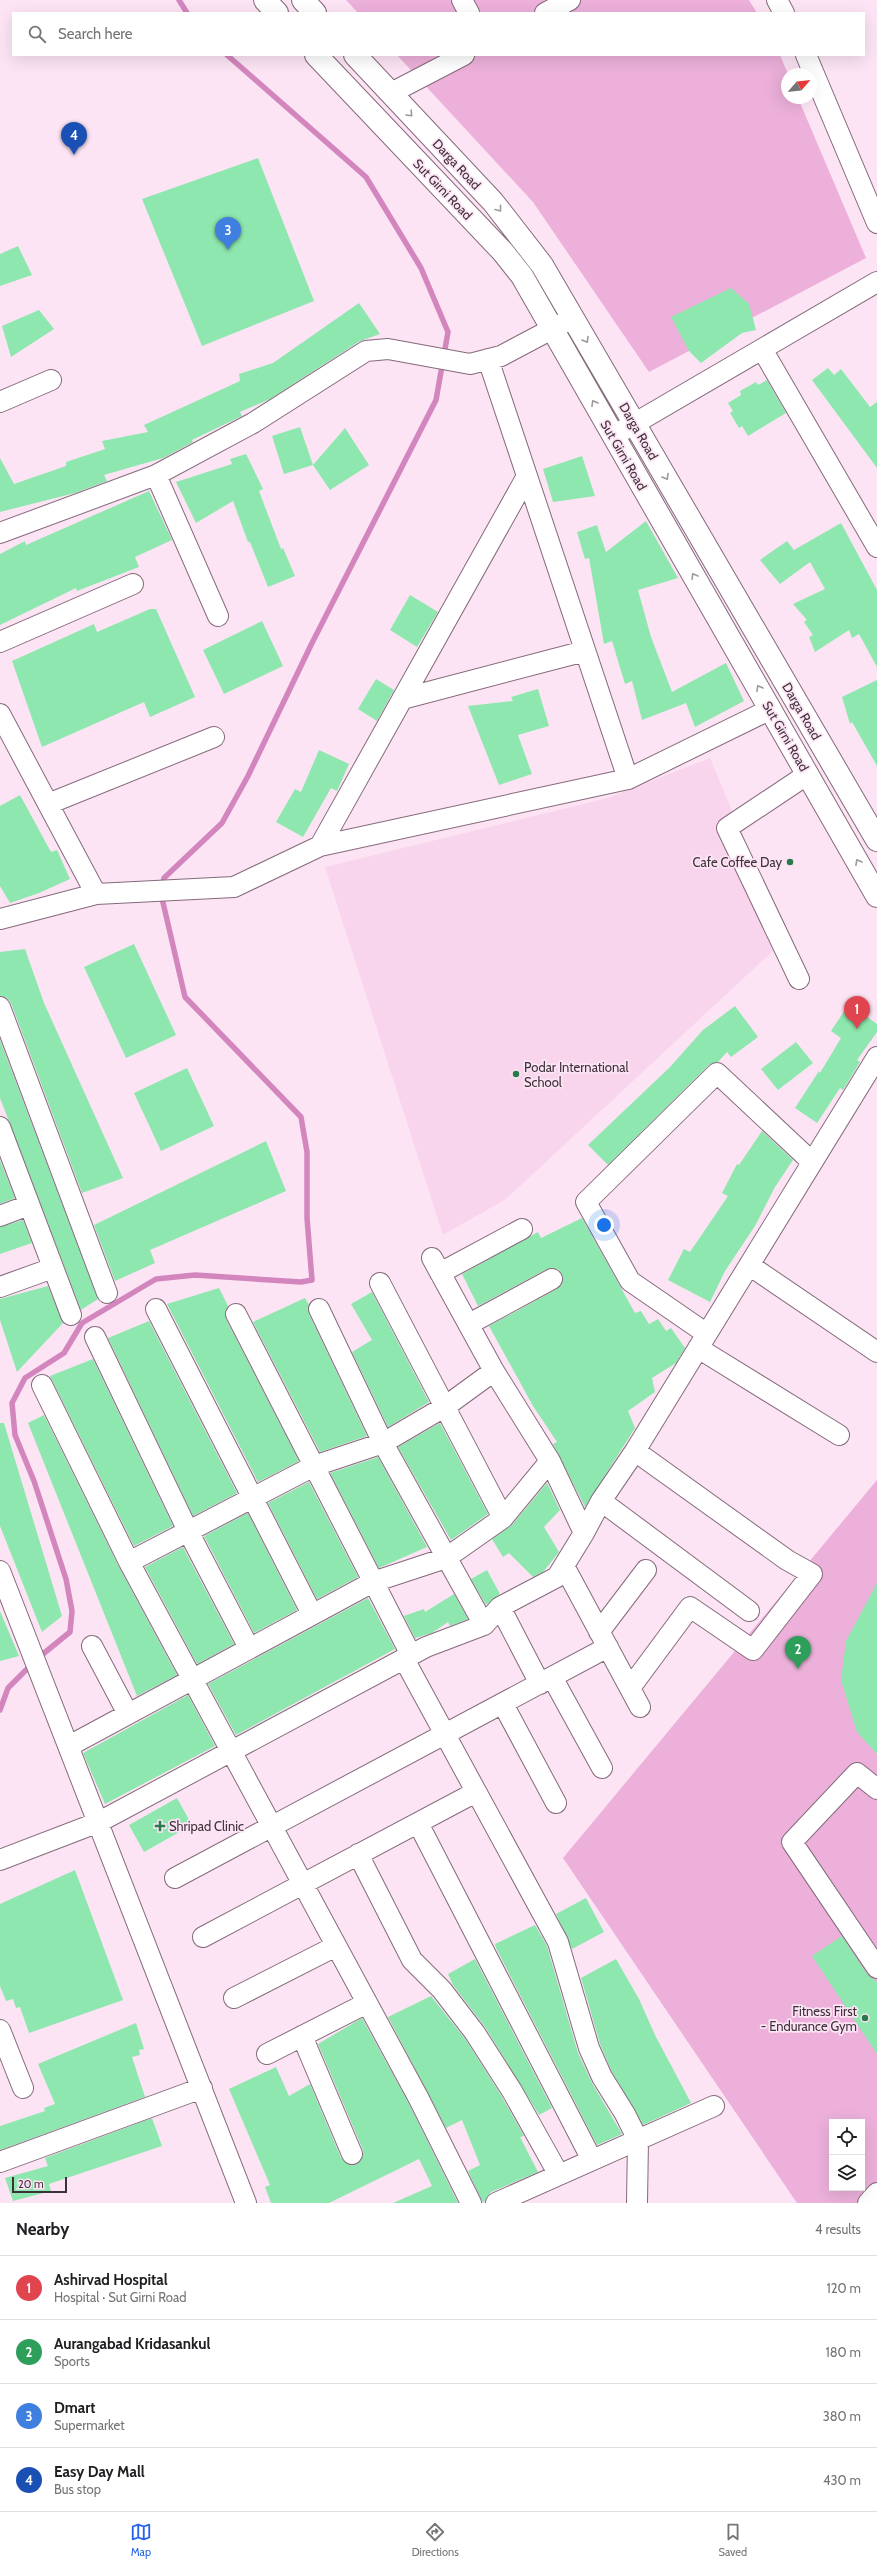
<!DOCTYPE html>
<html lang="en">
<head>
<meta charset="utf-8">
<style>
  :root { --surface:#fff; --page:#f6f6f6; --text:#202124; --muted:#757577; --line:#e0e0e0; --accent:#2563eb }
  body { margin:0; font-family:Cabin,sans-serif; background:var(--page); color:var(--text) }
  .controls { position:absolute; right:12px; bottom:12px; display:grid; overflow:hidden; border-radius:0px; box-shadow:0 4px 16px #0002 }
  .controls button { width:36px; height:36px; display:grid; place-items:center; padding:0; border:0; border-bottom:1px solid var(--line); background:var(--surface); color:var(--text); font:20px sans-serif }
  .compass { position:absolute; left:781px; top:68px; width:36px; height:36px; border-radius:50%; background:var(--surface); box-shadow:0 4px 16px #0002; rotate:62deg }
  .scale { position:absolute; left:12px; bottom:10px; width:55px; box-sizing:border-box; padding-left:4px; border:2px solid #3e323a; border-top:0; font-size:11px; line-height:14px; white-space:nowrap; color:#3e323a; -webkit-text-stroke:3px #fce4f4; paint-order:stroke }
  .you { position:absolute; left:604px; top:1225px; width:14px; height:14px; margin:-10px; border:3px solid #fff; border-radius:50%; background:#1a73e8; box-shadow:0 0 0 6px #1a73e833 }
  .badge { display:grid; place-items:center; width:26px; height:26px; border-radius:50%; background:var(--accent); color:#fff; font-size:13px; font-weight:700 }
  .pin { position:absolute; translate:-50% -33px; filter:drop-shadow(0 1px 2px #0008) }
  .pin::after { content:''; position:absolute; top:21px; width:14px; height:12px; background:inherit; clip-path:polygon(0 0,100% 0,50% 100%) }
  .list { margin:0; padding:0; list-style:none }
  h2 { display:flex; justify-content:space-between; align-items:center; height:52px; margin:0; padding:0 16px; font-size:17px }
  h2 small { font-size:13px; font-weight:400; color:var(--muted) }
  .list li { display:grid; grid-template-columns:26px 1fr auto; gap:12px; align-items:center; box-sizing:border-box; height:64px; padding:0 16px; border-top:1px solid var(--line) }
  .list b { display:block; font-size:15px; white-space:nowrap }
  .list p { margin:0; font-size:13px; white-space:nowrap; color:var(--muted) }
  .list em { font-size:13px; font-style:normal; color:var(--muted) }
  .icon { flex:none; width:22px; height:22px; fill:none; stroke:currentColor; stroke-width:2; stroke-linecap:round; stroke-linejoin:round }
  .map { position:relative; flex:none; width:877px; height:2203px; overflow:hidden }
  .search { position:absolute; background:var(--surface); box-shadow:0 4px 16px #0002; left:12px; right:12px; top:12px; height:44px; display:flex; align-items:center; gap:10px; box-sizing:border-box; padding:0 14px; border-radius:0px; color:var(--muted); font-size:15px }
  .sheet { height:308px; background:var(--surface) }
  nav { display:flex; justify-content:space-around; align-items:center; box-sizing:border-box; height:56px; border-top:1px solid var(--line); background:var(--surface); font-size:11px; color:var(--muted) }
  nav a { display:grid; justify-items:center; gap:2px }
  nav .on { color:var(--accent) }
  .map>svg:first-child { display:block }
</style>
</head>
<body>
<div class="map">
<svg width="877" height="2203" viewBox="0 0 877 2203">
  <rect width="100%" height="100%" fill="#fce4f4"/>
  <!-- built -->
  <path fill="#f9d4ed" d="M710,758L746,844L776,948L506,1199L443,1235L325,867L608,798Z"/>
  <!-- green -->
  <path fill="#ecb0da" fill-rule="evenodd" d="M346,0H749L757,13H358Z
    M397,55H780L788,74L787,98H798L866,258L649,372L533,202Z
    M877,1480V2203H797L563,1858ZM832,2122H862V2188H832Z"/>
  <g fill="none" stroke-linecap="round" stroke-linejoin="round">
    <!-- stream -->
    <path stroke="#d386bd" stroke-width="5.5" d="M179,0L187,13
      M162,886L164,878L222,823L248,776L312,643L436,400L448,332L421,268L366,177L227,55
      M38,1658L70,1632L72,1611L66,1579L34,1481L15,1435L12,1403L25,1378L64,1353L82,1323L156,1279L195,1275L301,1282L312,1280L307,1218V1152L301,1117L185,997L161,894
      M0,1710L8,1688L32,1664"/>
  </g>
  <!-- building -->
  <path fill="#8ee7ae" d="M258,158L314,301L202,346L142,199Z
    M18,246L32,275L0,286V254Z
    M731,288L749,304L756,330L742,333L701,363L689,351L671,317Z
    M359,303L380,334L360,341L270,399L240,412L242,416L192,440L193,442L163,458L104,475L107,481L75,493L0,512V458L14,484L66,466V462L105,449L102,441L148,432L144,425L240,381L239,374L273,363Z
    M39,310L54,329L11,357L2,326Z
    M828,368L834,375L841,369L870,407L877,402V468L812,380Z
    M767,380L786,413L748,436L742,426L739,428L730,413L733,411L728,403L741,395L740,391L756,382L758,385Z
    M300,427L313,465L284,474L272,436Z
    M345,428L369,465L330,490L313,465Z
    M246,454L263,489L259,491L281,549L283,548L295,576L268,587L250,542H248L233,501L196,523L176,482L232,464L230,459Z
    M582,456L595,496L553,502L543,469Z
    M149,491L172,540L135,557L139,567L77,591L76,588L0,625V554L25,541L26,545Z
    M646,521L678,578L638,590L651,637L672,692L726,663L744,701L695,727L686,703L642,720L632,681L625,684L612,641L604,644L589,558L585,559L577,532L597,525L606,552Z
    M841,523L877,590V667L859,634L852,638L849,630L815,652L809,637L813,635L804,622L807,620L793,604L825,589L810,562L780,584L760,560L787,541L794,550Z
    M410,595L438,612L417,647L390,630Z
    M150,609H156L195,697L150,717L144,702L42,747L12,661L94,624L97,632Z
    M262,621L283,666L224,694L203,650Z
    M376,679L394,690L377,721L358,709Z
    M877,680V766L852,722L850,724L842,697Z
    M538,689L549,726L518,735L532,774L499,785L468,706L513,701L511,697Z
    M319,750L349,764L337,791L331,788L303,837L276,822L295,789L301,792Z
    M20,795L51,852L57,850L70,879L39,893L10,903L0,886V806Z
    M134,944L176,1035L126,1058L84,967Z
    M25,949L44,1003L123,1178L82,1193L11,1003L7,998L0,996V952Z
    M849,1004L877,1024V1032L857,1060L860,1062L843,1090L840,1088L817,1123L795,1108L819,1071L820,1073L841,1038L831,1031Z
    M735,1006L758,1037L731,1057L727,1052L718,1062L709,1065L608,1165L588,1145L670,1067L703,1030Z
    M0,1040L98,1299L81,1310L0,1098Z
    M796,1042L813,1063L778,1090L761,1069Z
    M187,1068L214,1126L161,1151L134,1093Z
    M762,1131L793,1160L775,1187L755,1226L725,1271L710,1302L668,1280L684,1249L690,1252L728,1196L722,1193L737,1164L739,1165Z
    M266,1141L286,1191L150,1250L155,1263L115,1281L94,1225Z
    M0,1160L15,1198L0,1204Z
    M582,1218L635,1313L641,1311L649,1324L658,1319L666,1331L671,1328L685,1348L676,1363L652,1378L655,1392L628,1411L635,1428L585,1507L553,1444L557,1442L533,1406L489,1326L557,1289L562,1285V1274L558,1269H547L478,1306L462,1274L538,1232L541,1238Z
    M23,1220L32,1243L0,1254V1227Z
    M48,1286L63,1323L17,1372L0,1320V1299Z
    M219,1288L228,1306L225,1313L226,1319L299,1461L258,1482L167,1304Z
    M372,1292L429,1402L388,1427L352,1352L372,1340L351,1304Z
    M305,1298L309,1305V1314L367,1436L320,1452L253,1322Z
    M149,1321L237,1493L193,1516L108,1338Z
    M93,1359L173,1526L134,1546L50,1376Z
    M44,1415L119,1567L177,1675L137,1696L28,1423Z
    M0,1423H4L62,1616L42,1632L0,1526Z
    M440,1423L488,1514L451,1540L398,1447Z
    M378,1457L427,1547L379,1568L330,1473Z
    M309,1482L358,1577L317,1599L268,1503Z
    M547,1483L560,1510L544,1527L559,1552L543,1572L533,1577L509,1553L503,1557L492,1539L512,1525Z
    M248,1513L297,1610L254,1633L204,1536Z
    M183,1547L234,1644L197,1664L145,1567Z
    M487,1570L500,1594L486,1605L471,1579Z
    M877,1583V1754L857,1732L841,1680L846,1641Z
    M454,1594L468,1619L450,1626L448,1622L432,1633L415,1638L404,1616L424,1609L425,1612Z
    M368,1598L395,1649L236,1735L208,1684Z
    M0,1611L19,1656L0,1661Z
    M188,1695L215,1746L105,1804L83,1753Z
    M177,1798L192,1825L144,1852L129,1825Z
    M75,1870L123,2000L29,2033L20,2007L16,2008L13,1999L6,2001L0,1986V1904Z
    M586,1898L604,1932L572,1949L556,1914Z
    M535,1925L547,1946L578,2053L592,2083L622,2134L597,2145L496,1948L495,1944Z
    M842,1936L867,1974L877,1982V2054L812,1956Z
    M475,1959L552,2108L539,2115L485,2027L453,1985L448,1974Z
    M616,1959L639,1999L655,2035L691,2103L643,2125L612,2072L600,2044L581,1978Z
    M431,1996L466,2040L502,2097L524,2136L520,2137L538,2172L491,2192L483,2203L468,2171L480,2165L462,2120L446,2128L388,2017Z
    M362,2018L409,2104L458,2203H393L432,2186L419,2159L329,2203H271L265,2187L270,2185L229,2089L276,2067L289,2096L310,2084L341,2158L350,2165L357,2164L363,2156V2150L318,2044Z
    M136,2023L144,2049L139,2050L140,2055L132,2057L145,2097L0,2150V2126L45,2111L44,2108L55,2104L38,2064Z
    M152,2118L162,2146L49,2184L51,2191L13,2201L5,2178L48,2166L45,2158Z"/>
  <g fill="none" stroke-linecap="round" stroke-linejoin="round">
    <defs>
      <path id="minor" d="M462,0L469,13
        M777,0L784,13
        M545,13L570,0
        M806,55L877,223
        M391,93L464,55
        M762,349L877,547
        M488,359L628,779
        M0,402L51,380
        M613,436L877,282
        M156,475L218,616
        M0,533L156,475L253,423L366,351L388,349L470,364L501,356L567,321
        M0,642L133,584
        M402,699L585,651
        M0,714L96,894
        M48,804L214,737
        M320,846L527,476
        M0,919L96,894L234,887L320,846L628,779L771,709
        M799,979L727,828L808,774
        M0,1007L107,1293
        M0,1127L71,1315
        M0,1216L29,1205
        M432,1258L494,1371L550,1461L584,1533
        M749,1265L877,1352
        M440,1273L522,1229
        M380,1283L503,1518
        M0,1287L53,1268
        M156,1309L312,1614
        M319,1309L383,1443L484,1625
        M236,1314L411,1655
        M469,1324L552,1279
        M707,1334L630,1281L586,1202L717,1073L812,1162
        M95,1337L188,1531L249,1648
        M698,1348L839,1435
        M42,1385L129,1562L419,2099L471,2203
        M601,1501L749,1611
        M129,1562L314,1466L383,1443L446,1406L494,1371
        M564,1566L640,1707
        M0,1571L246,2203
        M500,1607L540,1684
        M599,1632L646,1570
        M92,1646L128,1714
        M404,1659L558,1942L589,2048L602,2077L625,2114L638,2140L637,2203
        M552,1677L602,1768
        M630,1688L690,1607L753,1650L812,1574L787,1560L635,1451
        M503,1704L556,1803
        M69,1746L373,1582L446,1558L503,1518L550,1461
        M877,1789L857,1773L792,1842L877,1968
        M418,1823L592,2160
        M358,1854L412,1960L442,1990L475,2033L512,2091L559,2175
        M0,1860L99,1822L426,1647L484,1625L500,1607L557,1577L584,1533L601,1501L635,1451L877,1057
        M175,1878L608,1647
        M203,1937L476,1792
        M234,1998L336,1946
        M0,2030L23,2088
        M302,2036L352,2154
        M267,2054L367,2003
        M0,2162L202,2088
        M496,2203L714,2106
        M868,2203L877,2193"/>
      <path id="major" d="M265,0L277,13
        M303,0L315,13
        M316,55L503,252L522,276L877,896
        M355,55L493,202L542,265L877,840"/>
    </defs>
    <!-- minor casing -->
    <use href="#minor" stroke="#856a7c" stroke-width="22"/>
    <!-- major casing -->
    <use href="#major" stroke="#856a7c" stroke-width="24"/>
    <!-- minor -->
    <use href="#minor" stroke="#fff" stroke-width="20"/>
    <!-- major -->
    <use href="#major" stroke="#fff" stroke-width="22"/>
  </g>
  <!-- one-way arrows -->
  <defs><path id="oneway-chevron" d="M-2-3.5L2.5 0L-2 3.5" fill="none" stroke-width="1.6" stroke-linecap="round" stroke-linejoin="round"/></defs>
  <g stroke="#9e989c">
    <use href="#oneway-chevron" transform="translate(410 114) rotate(47)"/>
    <use href="#oneway-chevron" transform="translate(499 209) rotate(52)"/>
    <use href="#oneway-chevron" transform="translate(586 340) rotate(60)"/>
    <use href="#oneway-chevron" transform="translate(594 403) rotate(-120)"/>
    <use href="#oneway-chevron" transform="translate(666 477) rotate(60)"/>
    <use href="#oneway-chevron" transform="translate(694 576) rotate(-120)"/>
    <use href="#oneway-chevron" transform="translate(759 688) rotate(-120)"/>
    <use href="#oneway-chevron" transform="translate(858 862) rotate(-119)"/>
  </g>
  <!-- markers -->
  <g fill="#287a4c" stroke="#fce4f4" stroke-width="1.5">
    <circle cx="790" cy="862" r="4"/>
    <circle cx="516" cy="1074" r="4"/>
    <path d="M158 1820h4v4h4v4h-4v4h-4v-4h-4v-4h4z"/>
    <circle cx="865" cy="2018" r="4"/>
  </g>
  <g text-anchor="middle" stroke-width="3.5" stroke-linejoin="round" paint-order="stroke">
    <!-- street labels -->
    <g font-size="13" fill="#3e323a" stroke="#fce4f4">
      <text transform="translate(457 164) rotate(47)" y="5">Darga Road</text>
      <text transform="translate(443 189) rotate(46)" y="5">Sut Girni Road</text>
      <text transform="translate(639 431) rotate(60)" y="5">Darga Road</text>
      <text transform="translate(624 455) rotate(60)" y="5">Sut Girni Road</text>
      <text transform="translate(802 711) rotate(60)" y="5">Darga Road</text>
      <text transform="translate(786 736) rotate(60)" y="5">Sut Girni Road</text>
    </g>
    <!-- poi labels -->
    <g font-size="13" fill="#3e323a" stroke="#fce4f4" text-anchor="end">
      <text x="782" y="867">Cafe Coffee Day</text>
      <text x="524" y="1072" text-anchor="start">Podar International<tspan x="524" dy="15">School</tspan></text>
      <text x="169" y="1831" text-anchor="start">Shripad Clinic</text>
      <text x="857" y="2016">Fitness First<tspan x="857" dy="15">- Endurance Gym</tspan></text>
    </g>
  </g>
</svg>
<div class="controls">
<button><svg class="icon" aria-label="locate" viewBox="0 0 24 24"><circle cx="12" cy="12" r="6"/><path d="M12 2v4M12 18v4M2 12h4M18 12h4"/></svg></button>
<button><svg class="icon" aria-label="layers" viewBox="0 0 24 24"><path d="M12 4l9 5-9 5-9-5zM3 14l9 5 9-5"/></svg></button>
</div>
<svg class="compass" viewBox="-18 -18 36 36"><path d="M0-13l5 13h-10z" fill="#e53935"/><path d="M0 13l5-13h-10z" fill="#757577"/></svg>
<div class="scale">20 m</div>
<div class="you"></div>
<div class="pin badge" style="left:857px;top:1029px;background:#e0444e">1</div>
<div class="pin badge" style="left:798px;top:1669px;background:#2e9e5b">2</div>
<div class="pin badge" style="left:228px;top:250px;background:#3f7fe0">3</div>
<div class="pin badge" style="left:74px;top:155px;background:#1a4fb4">4</div>
<div class="search"><svg class="icon" aria-label="search" viewBox="0 0 24 24"><circle cx="10" cy="10" r="6"/><path d="M15 15l6 6"/></svg>Search here</div>
</div>
<section class="sheet">
<h2>Nearby<small>4 results</small></h2>
<ul class="list">
<li><span class="badge" style="background:#e0444e">1</span><div><b>Ashirvad Hospital</b><p>Hospital · Sut Girni Road</p></div><em>120 m</em></li>
<li><span class="badge" style="background:#2e9e5b">2</span><div><b>Aurangabad Kridasankul</b><p>Sports</p></div><em>180 m</em></li>
<li><span class="badge" style="background:#3f7fe0">3</span><div><b>Dmart</b><p>Supermarket</p></div><em>380 m</em></li>
<li><span class="badge" style="background:#1a4fb4">4</span><div><b>Easy Day Mall</b><p>Bus stop</p></div><em>430 m</em></li>
</ul>
</section>
<nav>
<a class="on"><svg class="icon" aria-label="map" viewBox="0 0 24 24"><path d="M3 6l6-2 6 2 6-2v14l-6 2-6-2-6 2zM9 4v14M15 6v14"/></svg>Map</a>
<a><svg class="icon" aria-label="directions" viewBox="0 0 24 24"><path d="M12 3l9 9-9 9-9-9zM9 14v-3h6M13 9l2 2-2 2"/></svg>Directions</a>
<a><svg class="icon" aria-label="saved" viewBox="0 0 24 24"><path d="M7 4h10v16l-5-4-5 4z"/></svg>Saved</a>
</nav>
</body>
</html>
